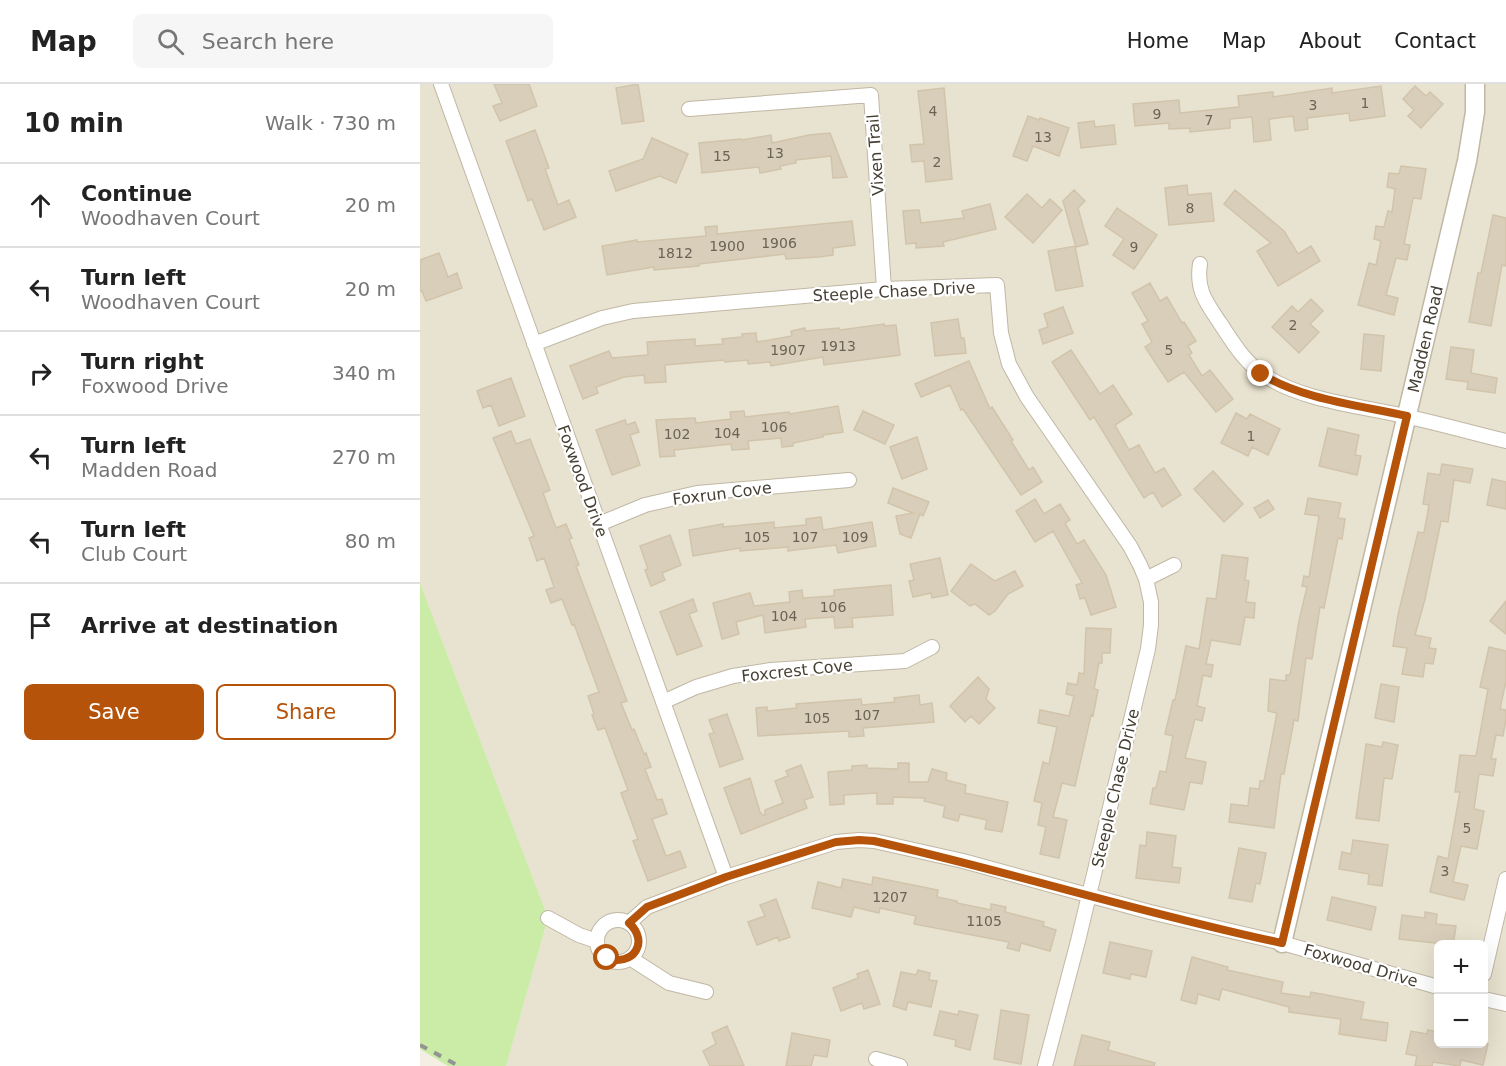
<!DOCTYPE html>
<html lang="en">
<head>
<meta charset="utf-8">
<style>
  :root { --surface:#fff; --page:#f6f6f6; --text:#222; --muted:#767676; --line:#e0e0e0; --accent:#b45309 }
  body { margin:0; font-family:"DejaVu Sans",sans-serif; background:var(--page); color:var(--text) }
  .controls { position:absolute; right:18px; bottom:18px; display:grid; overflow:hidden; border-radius:9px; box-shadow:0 6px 24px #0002 }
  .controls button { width:54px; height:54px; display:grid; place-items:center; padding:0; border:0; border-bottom:2px solid var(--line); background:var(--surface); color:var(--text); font:30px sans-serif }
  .stop { position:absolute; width:18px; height:18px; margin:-14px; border:4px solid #b45309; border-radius:50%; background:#fff }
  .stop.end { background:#b45309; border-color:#fff; box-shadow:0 2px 6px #0008 }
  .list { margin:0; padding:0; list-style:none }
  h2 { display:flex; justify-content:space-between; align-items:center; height:78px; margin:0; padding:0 24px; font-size:26px }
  h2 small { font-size:20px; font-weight:400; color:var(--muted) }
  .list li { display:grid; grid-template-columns:39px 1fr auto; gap:18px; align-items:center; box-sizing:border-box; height:84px; padding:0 24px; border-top:2px solid var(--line) }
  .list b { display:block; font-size:22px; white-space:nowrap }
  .list p { margin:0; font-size:20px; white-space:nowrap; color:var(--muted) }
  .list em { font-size:20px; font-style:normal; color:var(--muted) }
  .actions { display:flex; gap:12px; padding:18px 24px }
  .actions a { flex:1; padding:14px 0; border:2px solid var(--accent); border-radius:9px; text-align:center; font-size:21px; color:var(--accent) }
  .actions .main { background:var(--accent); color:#fff }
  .icon { flex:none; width:33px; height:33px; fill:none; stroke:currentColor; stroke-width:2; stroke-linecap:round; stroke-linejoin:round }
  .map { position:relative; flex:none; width:1086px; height:982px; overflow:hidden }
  header { display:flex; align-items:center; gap:36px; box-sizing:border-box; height:84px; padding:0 30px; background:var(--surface); border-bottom:2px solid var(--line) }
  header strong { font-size:28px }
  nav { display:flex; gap:33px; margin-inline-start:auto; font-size:21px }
  .search { width:420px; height:54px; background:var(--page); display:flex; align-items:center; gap:15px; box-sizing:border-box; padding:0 21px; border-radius:9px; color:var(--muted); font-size:22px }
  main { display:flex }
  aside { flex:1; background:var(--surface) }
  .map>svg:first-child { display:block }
</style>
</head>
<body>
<header>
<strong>Map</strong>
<div class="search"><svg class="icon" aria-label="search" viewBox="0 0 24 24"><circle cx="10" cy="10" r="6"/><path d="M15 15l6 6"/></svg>Search here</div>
<nav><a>Home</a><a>Map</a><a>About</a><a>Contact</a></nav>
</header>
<main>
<aside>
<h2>10 min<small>Walk · 730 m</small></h2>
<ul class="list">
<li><svg class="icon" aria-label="ahead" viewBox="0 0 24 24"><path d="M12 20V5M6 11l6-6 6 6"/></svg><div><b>Continue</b><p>Woodhaven Court</p></div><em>20 m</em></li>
<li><svg class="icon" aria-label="left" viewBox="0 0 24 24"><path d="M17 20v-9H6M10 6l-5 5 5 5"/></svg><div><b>Turn left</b><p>Woodhaven Court</p></div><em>20 m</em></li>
<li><svg class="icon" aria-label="right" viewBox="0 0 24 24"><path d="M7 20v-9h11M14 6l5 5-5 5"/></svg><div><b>Turn right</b><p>Foxwood Drive</p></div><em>340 m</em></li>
<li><svg class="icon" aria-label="left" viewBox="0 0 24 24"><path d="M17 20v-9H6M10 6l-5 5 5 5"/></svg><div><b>Turn left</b><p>Madden Road</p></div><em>270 m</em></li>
<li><svg class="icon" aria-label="left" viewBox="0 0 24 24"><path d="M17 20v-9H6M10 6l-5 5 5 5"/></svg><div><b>Turn left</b><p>Club Court</p></div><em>80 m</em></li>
<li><svg class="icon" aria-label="arrive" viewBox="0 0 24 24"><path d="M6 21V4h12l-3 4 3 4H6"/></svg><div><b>Arrive at destination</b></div></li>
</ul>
<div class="actions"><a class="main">Save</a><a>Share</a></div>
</aside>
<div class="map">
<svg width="1086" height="982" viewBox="0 0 1086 982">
  <rect width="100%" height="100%" fill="#f3efe3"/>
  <!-- residential -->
  <path fill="#e8e2d0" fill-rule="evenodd" d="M0,0H1086V982H86L128,834L0,499ZM1018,860H1064V960H1018Z"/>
  <!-- green -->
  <path fill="#caeca7" d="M0,499L128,834L86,982H28L0,965Z"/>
  <!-- building -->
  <path fill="#d9ceba" stroke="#d1c4aa" stroke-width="1.5" d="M74,0H109L117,22L80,37L73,22L82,19Z
    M218,0L224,37L202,40L196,4Z
    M961,2L965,32L930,37L929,29L887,34L888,45L875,47L873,32L849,35L851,56L834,58L832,33L810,35V44L770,48V44L749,45V39L715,42L713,20L759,16L760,29L819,23L818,12L853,8V13L912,4V9Z
    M995,2L1006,12L1010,8L1023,20L1001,44L988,32L994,26L983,15Z
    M524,4L532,95L506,98L504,77L492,78L490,61L504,60L498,7Z
    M608,32L619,36L620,34L649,44L639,72L613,62L607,77L593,72Z
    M674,37L675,43L694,41L696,60L661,64L658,39Z
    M115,46L129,84L125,85L138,121L149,116L156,133L124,146L112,115L108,117L86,57Z
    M410,49L427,93L413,94L411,72L376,76V79L360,82L361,85L340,89L339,83L282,89L279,59L321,55L322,56L351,51L352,59L389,51Z
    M232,54L268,70L256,99L240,92L196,107L189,87L223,75Z
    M981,82L1006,85L1001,115L993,114L984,160L990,161L987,176L976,174L966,211L978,214L974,231L938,221L949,179L956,181L961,157L954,155L956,142L964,143L968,127L972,128L975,105L967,103L969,89L979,90Z
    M767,101L768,111L791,109L794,137L749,141L745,104Z
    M654,106L665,117L658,124L668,160L656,163L643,117Z
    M815,106L864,147L878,170L891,162L900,177L858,202L837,167L851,159L804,120Z
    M607,110L622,124L630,115L642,126L613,159L585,133Z
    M570,120L576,145L523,158L524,162L496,164V159L486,160L483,127L499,126L501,139L544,134L542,127Z
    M697,124L737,151L714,185L693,171L704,155L685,142Z
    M1073,131L1086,134V182L1082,181L1071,242L1049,238L1058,189H1061Z
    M432,137L435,161L413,164V171L399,173L366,175L365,170L279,180V182L234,186V183L187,191L182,162L217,156V158L286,152L285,143L297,142V150Z
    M655,162L663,202L636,207L628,167Z
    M19,169L28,193L37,189L42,204L6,217L2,207L0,208V176Z
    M730,199L740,217L747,213L762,239L764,238L776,257L768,262L772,269L769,271L782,292L790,286L813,315L796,328L764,288L748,298L725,263L732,258L722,240L728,237L712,209Z
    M891,215L903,227L890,240L899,248L879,269L852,243L872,222L878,228Z
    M643,223L653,249L623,260L619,246L628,243L624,230Z
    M538,235L541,254H544L546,269L515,272L511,239Z
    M464,240V242L476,241L480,271L404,281L403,273L351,282L350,278L328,280V276L305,278L304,276L245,281L246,298L225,299L224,291L204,293L176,303L178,309L163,315L150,282L189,267L192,274L228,271L227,258L275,255V262L303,260L302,255L322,253V250L336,249L337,258L372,252L371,247L385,244V247L419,244L420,246Z
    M944,250L964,252L961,287L941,285Z
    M1031,263L1054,266L1051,289L1077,294L1075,309L1047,305L1048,298L1026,295Z
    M651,266L680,310L693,301L712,330L695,341L709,366L719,361L735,389L744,384L761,411L742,423L733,408L724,414L674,333L670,336L632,278Z
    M549,277L570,325L572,323L593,356L591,357L609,386L613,383L622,398L601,411L543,325L541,326L530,301L501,313L495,300Z
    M91,294L105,332L79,342L71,321L63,324L57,307Z
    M418,322L423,348L403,351V353L373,359V362L362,363L361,354L328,357L329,365L312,366L311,360L254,366L255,372L240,373L236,336L275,334L276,339L311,335L310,328L324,327L325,333L369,328L370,330Z
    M443,327L474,341L465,360L434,346Z
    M816,329L827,335L830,330L860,345L848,371L832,363L828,372L801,359Z
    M205,336L207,341L215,338L219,348L210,351L220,381L192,391L176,346Z
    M908,344L939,351L935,371L941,372L937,391L899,382Z
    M91,347L96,360L110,355L130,406L123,409L136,444L146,440L152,454L149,455L159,481L156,482L207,617L201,619L212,646L214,645L224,670L226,669L231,683L225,685L237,716L242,715L247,730L232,735L246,772L260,767L266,783L228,797L213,757L218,755L201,709L208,706L185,644L178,646L172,631L174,630L168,612L179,608L154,540L152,541L142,515L131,519L126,506L134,503L124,474L117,477L109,454L114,452L73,354Z
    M497,353L507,385L482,395L470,363Z
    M1022,380L1053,385L1050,399L1034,396L1028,438L1021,437L1005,515L995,551L1011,554L1009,564L1016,565L1013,580L1005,579L1003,593L982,590L987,564L973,562L978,531L998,448L1004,449L1009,421L1003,420L1008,389L1020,391Z
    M793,387L823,420L804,438L774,405Z
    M1072,395L1086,398V425L1067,421Z
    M473,404L509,418L503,432L500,430L491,454L480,450L476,432L493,429L468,419Z
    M888,414L921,419L918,434L925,435L922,455L918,454L904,524L900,523L892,575L886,574L878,637L874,636L864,690H861L854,744L809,738L811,720L828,722L830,704L839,705L840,697H844L857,629L848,627L850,595L866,597V591H870L879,537L887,503L882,502L884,492L889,493L899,432L885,430Z
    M615,415L624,430L640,420L650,436L645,439L657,460L664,456L686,491L696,523L671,531L665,514L660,515L656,501L662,499L633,447L615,458L596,427Z
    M848,416L854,425L840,434L834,424Z
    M401,433L403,446L452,438L456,462L418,469L416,461L368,467V463L320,467V464L273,472L269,446L303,440V443L354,438V444L386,441V435Z
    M250,451L261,481L242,489L245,496L231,502L225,486L228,485L220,462Z
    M802,471L828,474L825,496L829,497L826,518L835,519L834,534L825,533L820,561L791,556L786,580L793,581L791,593L783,591L777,622L785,624L782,637L775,635L765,674L786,678L782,700L770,698L764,726L730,720L733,704H736L740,687L746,688L753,652L745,650L753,616H755L766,562L779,565L787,514L796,515Z
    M520,474L528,511L512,514L511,509L493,513L489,497L494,496L490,480Z
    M551,480L575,497L595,487L603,502L588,510L575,527L569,531L555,520L550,522L531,507Z
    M471,501L473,531L432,534L433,543L415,544L414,533L385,535L386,543L345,549L343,531L316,538L319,550L302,555L293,519L330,509L334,522L370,518L369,508L382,506L383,514L414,512V506Z
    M273,515L277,527L269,530L282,562L257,571L240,528Z
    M1086,517V550L1070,537Z
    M666,544L691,545L690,569H682V579H679L674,605L678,606L673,632L671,631L655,702L642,699L633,733L647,736L639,774L620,770L626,743L618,741L622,719L614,717L623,678L629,680L637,643L618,639L620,626L649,632L654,612L646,610L648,599L657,601L659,589L664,590Z
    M1069,563L1086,567V597L1080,625L1086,626V635L1083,652L1076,651L1071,675H1076L1073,692L1059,690L1054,725L1064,727L1057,765L1041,762L1033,798L1048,801L1044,816L1010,808L1018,772L1028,775L1040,708H1035L1040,671L1056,672L1068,605L1060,603Z
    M558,593L569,605L566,615L575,624L559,640L551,632L545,638L530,622Z
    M961,600L979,603L974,638L955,634Z
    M499,611L500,621L512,619L514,638L443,644L444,652L429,653V647L338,652L336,624L347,623V627L377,624L376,620L441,615L442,621L475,618L474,614Z
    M307,630L323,675L300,683L289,650L294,649L289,636Z
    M963,658L978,661L972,695L964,694L959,737L936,734L946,660L962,663Z
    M478,679H489V698H508L512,685L527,689L526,696L546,701L545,709L588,718L582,748L565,745L567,736L540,730L538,737L523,733L525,722L504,717L505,714L473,713V720H457V709L424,711V720L410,721L408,688L432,686V682L447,681V684L478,685Z
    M381,681L393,713L384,716L387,724L321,750L304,704L330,694L340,728L343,731H345V726L363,719L355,697L368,692L366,687Z
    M727,748L756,752L752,783L761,784L759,799L716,794L720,761L726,762Z
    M933,756L968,761L962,802L948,800L949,790L919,785L922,768L931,770Z
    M819,764L846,769L840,800L836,799L832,818L809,814Z
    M453,793L518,806L517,813L537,817V819L571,826V820L586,823L585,828L624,838L623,842L636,846L630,867L601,859L599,867L587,864L589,858L494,840L496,832L460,824L459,829L434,823L431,833L392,824L398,798L421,804L423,795L452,801Z
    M912,813L956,823L951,846L907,836Z
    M356,815L370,853L359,857L358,853L337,861L328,838L345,832L340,821Z
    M1005,828L1017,830L1016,840L1036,842L1033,861L979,855L982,831L1005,834Z
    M690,858L732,867L726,893L711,890L710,895L683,889Z
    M772,873L808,883L807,886L863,898L861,909L890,913L891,908L944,918L941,935L968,939L966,957L919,950L921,935L869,928V923L802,905L799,916L778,910L776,920L761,916Z
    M448,886L460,920L444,925L442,919L421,927L413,904L438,894L437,890Z
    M498,886L510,889L509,896L517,897L511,923L488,918L486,926L473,922L481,888L496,891Z
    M581,926L609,931L601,980L574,975Z
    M520,927L538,931L539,927L558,931L550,966L535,962L536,956L514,951Z
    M307,942L324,982H290L283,967L296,960L292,949Z
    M1008,946L1018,948V960H1068L1063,981L1041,976L1040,982L1013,978L1012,982H995L997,972L986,970L991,947L1007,950Z
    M372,949L410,956L407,973L394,971L391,982H366Z
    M662,951L690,958L688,966L735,979L734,982H654Z"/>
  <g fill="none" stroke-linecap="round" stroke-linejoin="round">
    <defs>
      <path id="minor" d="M21,0L306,793
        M269,25L451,11L464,205
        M780,180C776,206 786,218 800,239C812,257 824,278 844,291C880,316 940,322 984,332C1018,339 1052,349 1086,357
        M114,260L182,234L213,227L464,205L577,201L581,249L589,280L607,313L710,462L720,481L726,495L731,518V541L728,565L658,857L625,982
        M179,440L225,421L277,409L429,396
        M726,495L754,481
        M243,618L276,603L313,592L351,586L485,577L512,563
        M128,834L159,851L177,857
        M177 857a21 21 0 1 1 42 0a21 21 0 1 1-42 0Z
        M209,839L227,823L306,793L416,758L439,756L454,757L543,777L730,828L862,859L1018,903
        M210,874L249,899L286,908
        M1064,890L1086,795
        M1064,915L1086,920
        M456,975L480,982"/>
      <path id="tertiary" d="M862,859L1047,77L1055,28V0"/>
    </defs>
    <!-- minor casing -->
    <use href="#minor" stroke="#c0b8a5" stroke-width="16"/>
    <!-- tertiary casing -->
    <use href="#tertiary" stroke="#c0b8a5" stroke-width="21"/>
    <!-- minor -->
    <use href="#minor" stroke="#fff" stroke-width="14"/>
    <!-- tertiary -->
    <use href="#tertiary" stroke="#fff" stroke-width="18"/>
    <!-- rail -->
    <path stroke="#949494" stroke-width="4" stroke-dasharray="8 8" stroke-linecap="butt" d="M0,961L39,982"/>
  </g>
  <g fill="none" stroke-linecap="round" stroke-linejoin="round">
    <!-- route -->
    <path stroke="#b45309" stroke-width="8" d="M187,874C213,883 230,858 209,839L227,823L306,793L416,758L439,756L454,757C591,788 725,830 862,859L987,332C938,321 884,316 841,290"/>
  </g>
  <g text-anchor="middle" stroke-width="4.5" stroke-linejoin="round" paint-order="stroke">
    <!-- number labels -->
    <g font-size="14" fill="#6b6355">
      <text x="945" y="24">1</text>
      <text x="893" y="26">3</text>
      <text x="513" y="32">4</text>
      <text x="737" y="35">9</text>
      <text x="789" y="41">7</text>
      <text x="623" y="58">13</text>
      <text x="355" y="74">13</text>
      <text x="302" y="77">15</text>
      <text x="517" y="83">2</text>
      <text x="770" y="129">8</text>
      <text x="359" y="164">1906</text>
      <text x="307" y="167">1900</text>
      <text x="714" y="168">9</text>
      <text x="255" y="174">1812</text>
      <text x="873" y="246">2</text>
      <text x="418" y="267">1913</text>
      <text x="368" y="271">1907</text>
      <text x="749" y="271">5</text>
      <text x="354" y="348">106</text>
      <text x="307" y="354">104</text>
      <text x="257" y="355">102</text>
      <text x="831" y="357">1</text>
      <text x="337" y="458">105</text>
      <text x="385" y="458">107</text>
      <text x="435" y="458">109</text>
      <text x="413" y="528">106</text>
      <text x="364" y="537">104</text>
      <text x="447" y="636">107</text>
      <text x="397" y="639">105</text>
      <text x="1047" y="749">5</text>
      <text x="1025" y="792">3</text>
      <text x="470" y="818">1207</text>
      <text x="564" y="842">1105</text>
    </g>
    <!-- street labels -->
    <g font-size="16" fill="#463f33" stroke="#fff">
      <text transform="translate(455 71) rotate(-94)" y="6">Vixen Trail</text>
      <text transform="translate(474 207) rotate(-3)" y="6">Steeple Chase Drive</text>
      <text transform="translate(1005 255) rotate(-77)" y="6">Madden Road</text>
      <text transform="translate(163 397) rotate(70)" y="6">Foxwood Drive</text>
      <text transform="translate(302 409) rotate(-7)" y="6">Foxrun Cove</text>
      <text transform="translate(377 586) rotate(-6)" y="6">Foxcrest Cove</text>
      <text transform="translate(695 704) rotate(-77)" y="6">Steeple Chase Drive</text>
      <text transform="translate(941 881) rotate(16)" y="6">Foxwood Drive</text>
    </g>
  </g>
</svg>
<div class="controls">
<button>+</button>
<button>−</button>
</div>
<div class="stop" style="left:187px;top:874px"></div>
<div class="stop end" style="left:841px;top:290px"></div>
</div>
</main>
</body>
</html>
